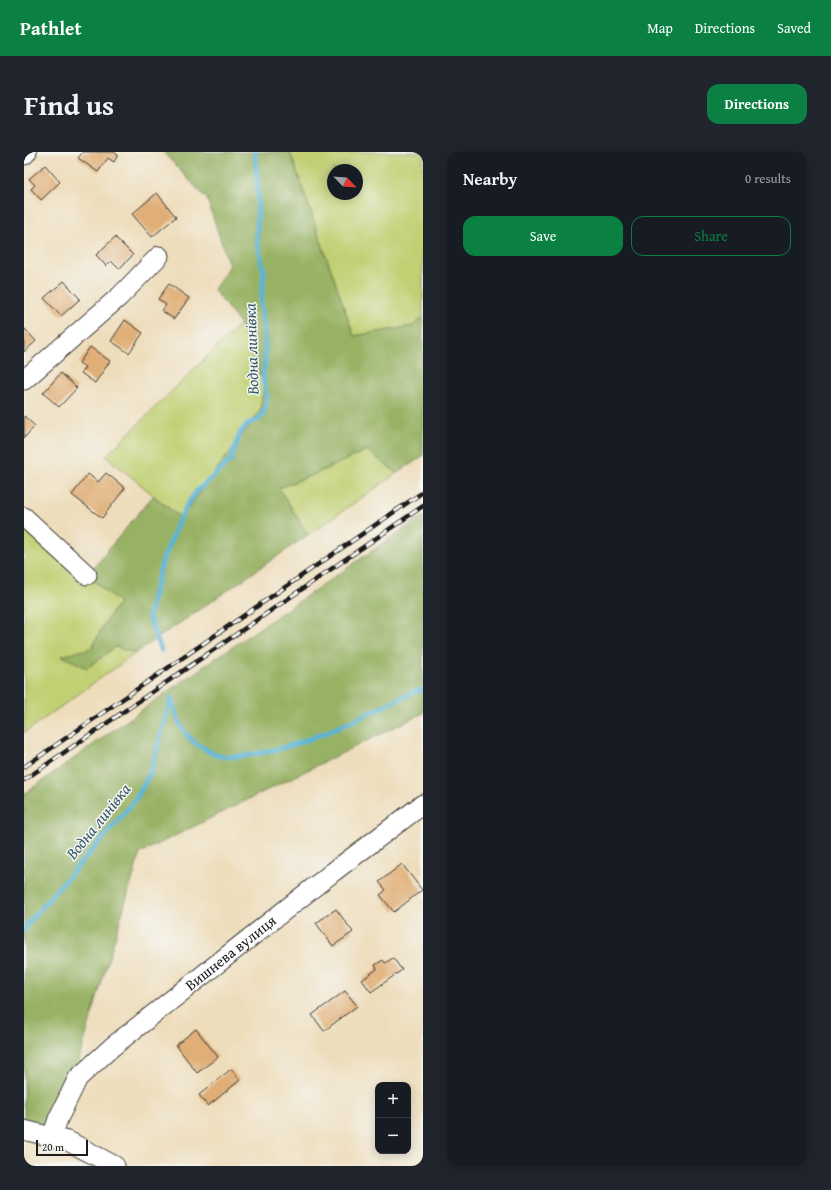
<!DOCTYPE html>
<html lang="en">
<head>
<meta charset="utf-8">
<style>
  :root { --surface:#171b24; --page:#20242c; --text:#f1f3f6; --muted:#9ea1a6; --line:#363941; --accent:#0b8043 }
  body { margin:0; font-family:"Gentium Book Plus",serif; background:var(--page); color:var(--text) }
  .controls { position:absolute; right:12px; bottom:12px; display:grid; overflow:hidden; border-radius:8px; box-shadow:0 2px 10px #0003 }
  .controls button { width:36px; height:36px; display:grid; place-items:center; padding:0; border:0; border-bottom:1px solid var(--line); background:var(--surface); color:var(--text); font:20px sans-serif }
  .compass { position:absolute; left:303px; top:12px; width:36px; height:36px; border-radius:50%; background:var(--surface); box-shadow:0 2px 10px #0003; rotate:115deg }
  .scale { position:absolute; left:12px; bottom:10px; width:52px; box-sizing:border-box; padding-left:4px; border:2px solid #1c1c1c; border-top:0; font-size:11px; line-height:14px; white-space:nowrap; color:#1c1c1c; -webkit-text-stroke:3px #f6f6f2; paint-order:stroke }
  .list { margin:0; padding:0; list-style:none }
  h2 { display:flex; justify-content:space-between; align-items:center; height:52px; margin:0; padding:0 16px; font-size:17px }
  h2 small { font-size:13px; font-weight:400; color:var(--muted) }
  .actions { display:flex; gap:8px; padding:12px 16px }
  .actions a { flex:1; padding:9px 0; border:1px solid var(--accent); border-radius:12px; text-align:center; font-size:14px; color:var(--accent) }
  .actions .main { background:var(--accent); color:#fff }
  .map { position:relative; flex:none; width:399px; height:1014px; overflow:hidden; border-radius:12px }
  header { display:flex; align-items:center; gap:24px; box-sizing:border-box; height:56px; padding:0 20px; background:var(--accent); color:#fff }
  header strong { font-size:19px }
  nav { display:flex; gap:22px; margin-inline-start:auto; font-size:14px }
  .intro { display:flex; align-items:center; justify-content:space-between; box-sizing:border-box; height:96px; padding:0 24px }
  h1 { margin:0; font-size:28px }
  .button { padding:10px 18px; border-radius:12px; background:var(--accent); color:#fff; font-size:14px; font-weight:700 }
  main { display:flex; gap:24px; padding:0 24px }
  aside { flex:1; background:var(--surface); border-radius:12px; box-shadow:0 2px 10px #0003 }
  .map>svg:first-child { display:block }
</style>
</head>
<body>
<header>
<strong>Pathlet</strong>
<nav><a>Map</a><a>Directions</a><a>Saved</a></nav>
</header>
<div class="intro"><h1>Find us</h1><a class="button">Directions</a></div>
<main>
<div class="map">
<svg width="399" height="1014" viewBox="0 0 399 1014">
  <rect width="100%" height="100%" fill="#f6f6f2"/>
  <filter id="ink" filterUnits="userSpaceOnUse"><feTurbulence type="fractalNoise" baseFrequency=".025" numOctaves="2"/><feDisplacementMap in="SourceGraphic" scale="8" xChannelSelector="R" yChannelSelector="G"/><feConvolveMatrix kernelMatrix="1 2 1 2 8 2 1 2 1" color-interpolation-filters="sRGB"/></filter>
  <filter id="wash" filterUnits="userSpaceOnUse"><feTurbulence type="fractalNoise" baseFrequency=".012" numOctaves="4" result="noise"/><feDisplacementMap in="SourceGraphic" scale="16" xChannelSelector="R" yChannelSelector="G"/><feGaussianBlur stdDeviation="0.9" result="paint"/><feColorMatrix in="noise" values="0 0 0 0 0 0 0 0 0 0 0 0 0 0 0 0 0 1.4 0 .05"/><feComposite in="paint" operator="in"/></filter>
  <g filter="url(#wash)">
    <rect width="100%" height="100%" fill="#edb"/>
    <!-- green -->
    <path fill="#c1d073" stroke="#6e7648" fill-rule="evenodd" d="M266,0H399V164L389,174L330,184ZM309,18H333V42H309Z
      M216,172L240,233L236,259L157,366L82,304Z
      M343,298L373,321L284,383L255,336L291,322Z
      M0,365L63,423L95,450L79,474L68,496L39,504L63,516L91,495L112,501L0,581Z"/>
    <!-- forest -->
    <path fill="#98b265" stroke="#5a6740" d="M139,0H266L330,184L389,174L399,164V304L373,321L343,298L291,322L255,336L284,383L112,501L91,495L63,516L38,504L68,496L79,474L95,450L63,423L129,344L157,366L236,259L240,233L216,172L190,138L205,113L183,47Z
      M399,364V561L116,701L55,907L22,977L0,970V642L160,528Z"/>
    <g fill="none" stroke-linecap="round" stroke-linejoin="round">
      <!-- stream -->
      <path stroke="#58b4d6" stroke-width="5" d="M137,498L125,465L130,441L138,411L154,371L163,353L172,340L207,308L216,281L223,272L234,268L240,260L243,246L239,227L241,207V184L237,152L240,121L233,88L234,42L231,0
        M147,546C154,569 158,585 181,597C185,599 190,603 195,604C206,606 220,604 231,602C288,592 340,563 392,539L399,538
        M0,778L6,769L29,742L98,664L113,645L126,621L147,547"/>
    </g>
    <g id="blocks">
      <!-- building -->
      <path fill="#e0af77" d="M59,0H90L94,3L90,10L84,6L74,20L54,6Z
        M21,13L36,30L17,48L7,37L11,33L5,27Z
        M133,41L152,65L128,85L108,62Z
        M91,85L109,103L95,117L87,109L82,114L72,103Z
        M40,129L56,147L37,164L20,146Z
        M145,132L165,146L150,167L138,159L142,153L134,147Z
        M101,168L119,181L105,201L87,189Z
        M0,176L12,189L0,200Z
        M66,195L86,209L71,231L57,221L61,215L55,211Z
        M37,221L53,236L35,255L19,241Z
        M0,264L11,274L0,286Z
        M82,321L101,336L78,366L48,343L64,322L74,330Z
        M378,712L398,738L370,760L356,743L362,738L355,730Z
        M312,757L329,780L309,794L292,771Z
        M369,806L378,818L347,840L338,828L353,817L351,813L359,808L361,811Z
        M321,839L333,854L300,879L288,863Z
        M172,877L194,905L173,921L152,893Z
        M207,917L216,928L184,954L175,943Z"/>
    </g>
  </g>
  <g filter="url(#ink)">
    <use href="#blocks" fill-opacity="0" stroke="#3c3934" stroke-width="1"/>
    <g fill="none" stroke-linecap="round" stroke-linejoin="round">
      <defs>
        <g id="minor">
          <path d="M0,3L3,0"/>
          <path d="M0,228L96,144L135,104"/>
          <path d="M0,365L63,423"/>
          <path d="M0,978L44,989L91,1014"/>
          <path id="s1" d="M28,985L34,967L54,926L88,895L309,720L399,652"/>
        </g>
      </defs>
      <!-- minor casing -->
      <use href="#minor" stroke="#3c3934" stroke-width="21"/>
      <!-- minor -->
      <use href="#minor" stroke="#fff" stroke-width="19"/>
      <defs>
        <path id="rail" d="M0,615L399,340
          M0,628L399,354"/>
      </defs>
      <!-- rail casing -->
      <use href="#rail" stroke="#1c1c1c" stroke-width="4.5"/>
      <!-- rail -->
      <use href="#rail" stroke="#f6f6f2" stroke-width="3" stroke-dasharray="9" stroke-linecap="butt"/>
    </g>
  </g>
  <g text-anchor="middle" stroke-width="3" stroke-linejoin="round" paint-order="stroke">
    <!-- street labels -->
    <g font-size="15" fill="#1c1c1c" stroke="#f6f6f2">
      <text dy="5" stroke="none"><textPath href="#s1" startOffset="262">Вишнева вулиця</textPath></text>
    </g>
    <!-- water labels -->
    <g font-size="16" font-style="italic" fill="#345966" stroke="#f6f6f2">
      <text transform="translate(227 197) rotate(-92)" y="6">Водна линівка</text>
      <text transform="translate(74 669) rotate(-51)" y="6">Водна линівка</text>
    </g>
  </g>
</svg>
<div class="controls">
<button>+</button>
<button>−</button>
</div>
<svg class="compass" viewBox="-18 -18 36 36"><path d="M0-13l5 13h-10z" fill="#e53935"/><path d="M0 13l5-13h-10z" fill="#9ea1a6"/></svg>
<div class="scale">20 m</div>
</div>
<aside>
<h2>Nearby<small>0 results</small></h2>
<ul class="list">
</ul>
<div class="actions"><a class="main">Save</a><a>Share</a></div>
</aside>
</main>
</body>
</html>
